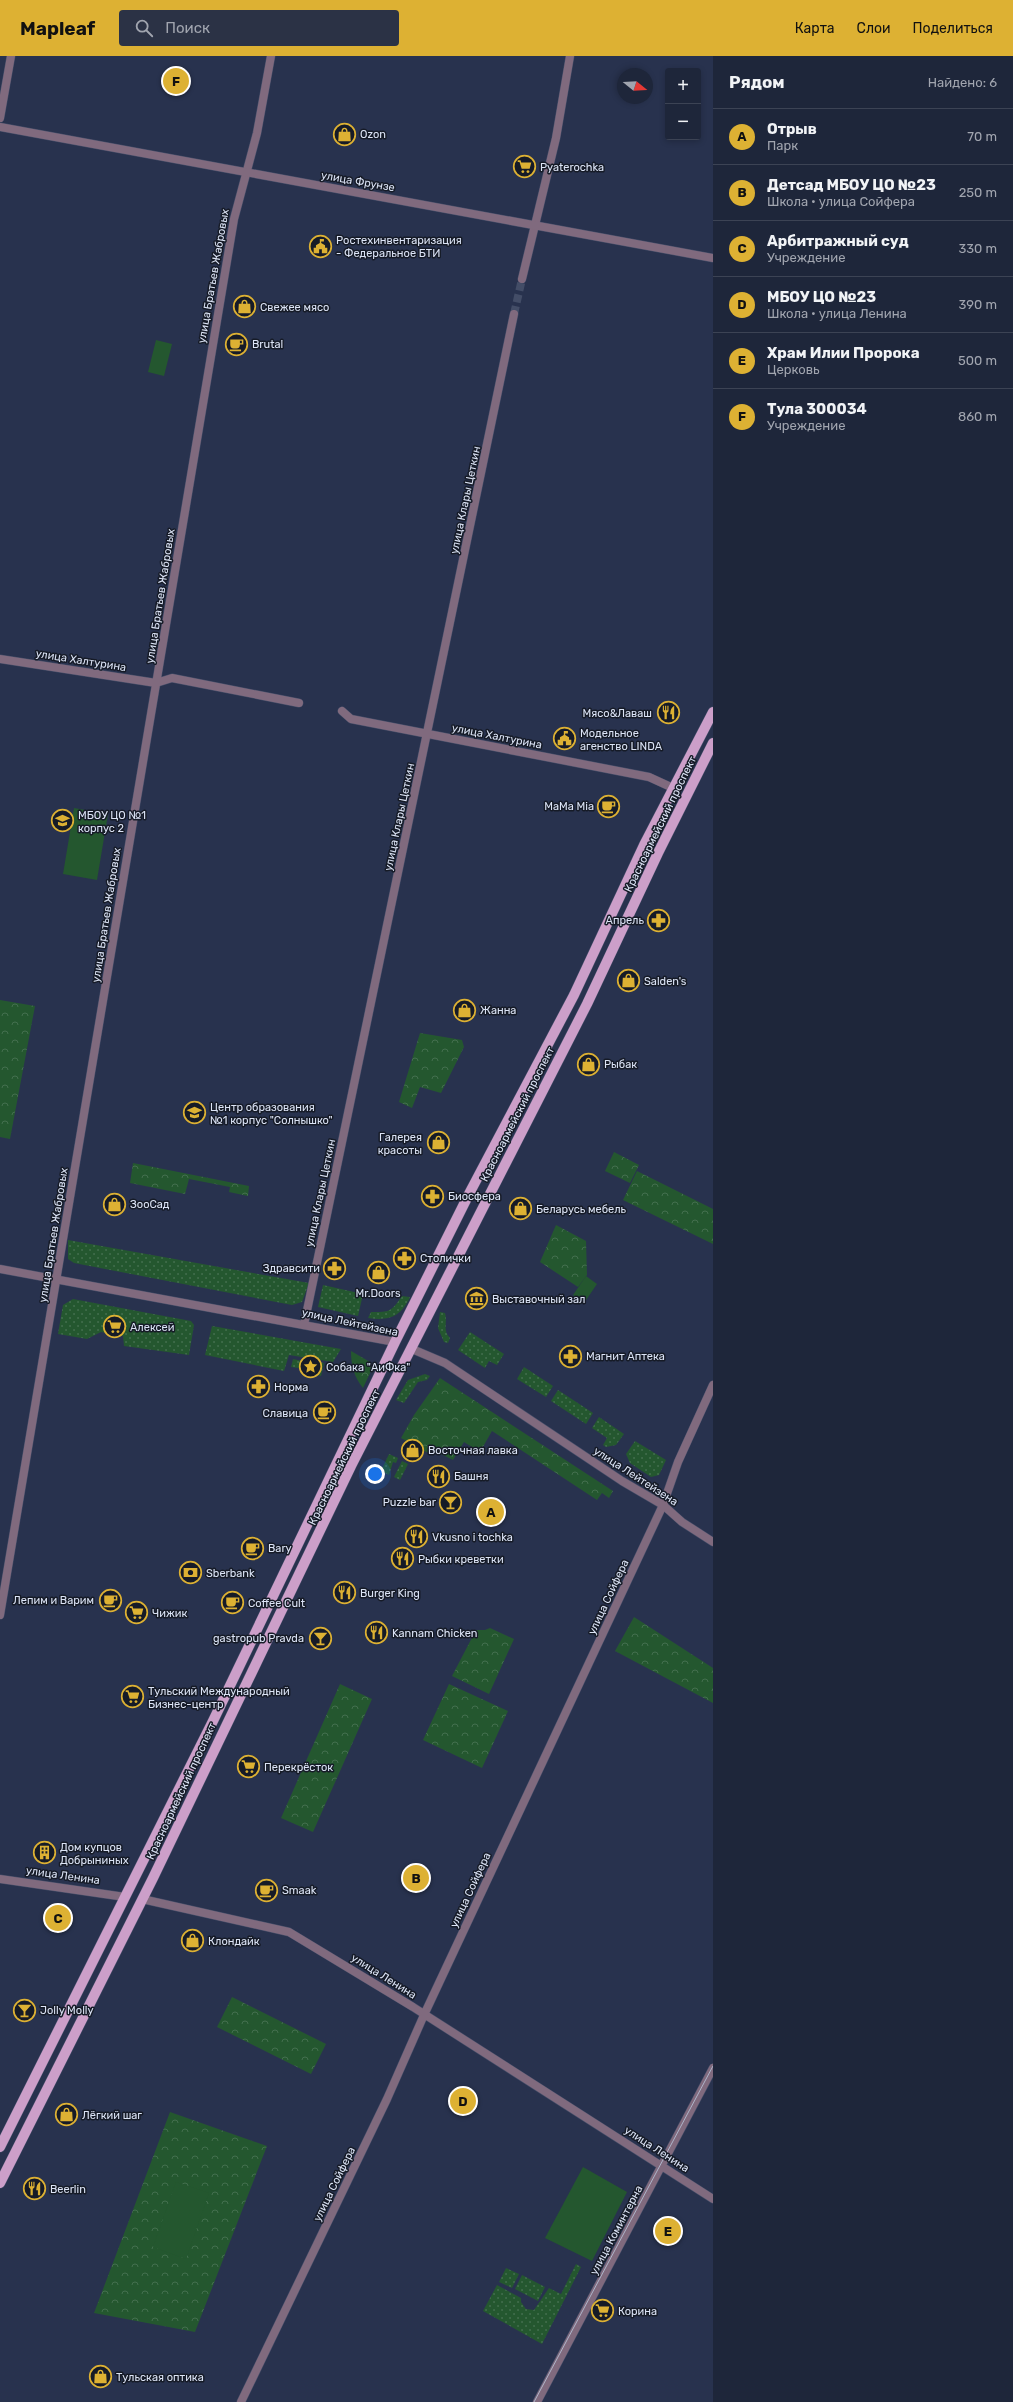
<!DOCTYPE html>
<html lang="ru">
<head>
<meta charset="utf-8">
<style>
  :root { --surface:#1e263a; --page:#2b3245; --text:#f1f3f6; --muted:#a1a5af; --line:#3c4354; --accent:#ddb133 }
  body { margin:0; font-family:Rubik,sans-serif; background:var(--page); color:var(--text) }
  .controls { position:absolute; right:12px; top:12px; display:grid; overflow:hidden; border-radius:4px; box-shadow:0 2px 6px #0003 }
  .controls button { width:36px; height:36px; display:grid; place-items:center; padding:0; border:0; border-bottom:1px solid var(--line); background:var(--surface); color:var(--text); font:20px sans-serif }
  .compass { position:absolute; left:617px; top:12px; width:36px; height:36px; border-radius:50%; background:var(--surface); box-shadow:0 2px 6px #0003; rotate:108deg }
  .you { position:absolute; left:375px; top:1418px; width:14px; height:14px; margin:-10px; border:3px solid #fff; border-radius:50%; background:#1a73e8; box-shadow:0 0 0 6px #1a73e833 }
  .badge { display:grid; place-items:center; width:26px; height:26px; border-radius:50%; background:var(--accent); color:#111; font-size:13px; font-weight:700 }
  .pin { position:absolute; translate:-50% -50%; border:2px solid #fff; box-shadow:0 1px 4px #0006 }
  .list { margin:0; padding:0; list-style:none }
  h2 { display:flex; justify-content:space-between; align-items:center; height:52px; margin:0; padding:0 16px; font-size:17px }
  h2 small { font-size:13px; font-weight:400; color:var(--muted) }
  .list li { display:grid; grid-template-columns:26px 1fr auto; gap:12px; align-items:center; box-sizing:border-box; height:56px; padding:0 16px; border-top:1px solid var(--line) }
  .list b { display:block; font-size:15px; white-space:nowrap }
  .list p { margin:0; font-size:13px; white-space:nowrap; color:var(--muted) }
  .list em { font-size:13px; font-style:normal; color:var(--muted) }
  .icon { flex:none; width:22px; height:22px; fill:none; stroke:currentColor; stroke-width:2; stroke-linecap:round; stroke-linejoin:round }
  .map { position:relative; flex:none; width:713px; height:2346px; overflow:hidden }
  header { display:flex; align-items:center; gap:24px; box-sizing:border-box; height:56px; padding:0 20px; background:var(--accent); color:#111 }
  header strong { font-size:19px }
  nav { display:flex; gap:22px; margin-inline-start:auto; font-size:14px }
  .search { width:280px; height:36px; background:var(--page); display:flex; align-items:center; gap:10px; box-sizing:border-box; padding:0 14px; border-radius:4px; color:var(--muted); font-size:15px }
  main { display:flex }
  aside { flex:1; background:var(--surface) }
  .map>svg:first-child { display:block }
</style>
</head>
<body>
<header>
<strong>Mapleaf</strong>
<div class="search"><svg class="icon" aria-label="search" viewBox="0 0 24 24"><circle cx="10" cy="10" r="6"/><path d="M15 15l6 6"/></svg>Поиск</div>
<nav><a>Карта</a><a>Слои</a><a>Поделиться</a></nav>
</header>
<main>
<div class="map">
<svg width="713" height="2346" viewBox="0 0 713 2346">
  <defs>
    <pattern id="grass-dots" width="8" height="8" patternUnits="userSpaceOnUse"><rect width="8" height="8" fill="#24572f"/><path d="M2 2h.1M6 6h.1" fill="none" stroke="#436f4e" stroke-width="1.8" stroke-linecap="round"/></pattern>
    <pattern id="park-crowns" width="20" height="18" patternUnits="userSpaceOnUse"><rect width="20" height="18" fill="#24572f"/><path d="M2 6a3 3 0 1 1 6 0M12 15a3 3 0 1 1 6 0" fill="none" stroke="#436f4e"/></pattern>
  </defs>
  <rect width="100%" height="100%" fill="#28324e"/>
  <!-- grass -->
  <path fill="url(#grass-dots)" d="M68,1184L309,1227L302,1246L292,1249L74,1207L68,1203Z
    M323,1229L363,1238L358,1260L318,1251Z
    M402,1240L410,1241C401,1261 389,1265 368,1262L371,1256C390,1256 391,1256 402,1240Z
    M73,1243L191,1265L194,1269L189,1299L124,1290L123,1280L101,1276L87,1283L58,1278L63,1249Z
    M440,1256L445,1257C448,1267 442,1274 450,1282L448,1287L444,1286L438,1272Z
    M212,1270L341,1293L333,1306L289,1299L284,1315L205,1299Z
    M470,1276L504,1298L497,1309L489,1305L485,1312L458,1294Z
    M293,1303L307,1306L306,1313L291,1311Z
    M314,1305L324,1307L321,1320L311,1317Z
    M524,1311L553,1330L546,1341L517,1323Z
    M425,1318L430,1320L427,1324L418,1326L404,1347L396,1344L408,1324Z
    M558,1334L593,1357L586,1368L551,1345Z
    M599,1361L624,1378L616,1389L606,1391L603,1389L607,1382L592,1372Z
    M635,1385L666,1404L659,1419L651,1421L630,1407L626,1398Z
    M389,1398L398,1402L396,1407L393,1406L389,1419L381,1415Z
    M402,1405L408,1408L400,1424L394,1421Z
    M576,2208L581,2211L542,2288L483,2255L497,2229L521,2242V2246L526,2253L534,2254L549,2232L561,2238Z
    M506,2212L519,2218L512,2232L499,2226Z
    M522,2219L545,2231L538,2245L515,2233Z"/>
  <!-- park -->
  <path fill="url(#park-crowns)" d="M0,944L35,950L10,1083L0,1081Z
    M420,977L462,984L464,991L441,1037L420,1031L412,1052L399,1046Z
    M614,1096L639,1109L630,1127L605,1115Z
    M133,1107L249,1130L248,1140L229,1136L230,1131L189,1123L185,1138L130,1127Z
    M637,1115L713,1153V1188L623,1144Z
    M556,1169L586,1185L587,1219L578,1231L540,1206Z
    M351,1295L370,1306L371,1315L363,1332C354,1321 351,1309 351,1295Z
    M440,1322L613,1435L609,1442L602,1437L597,1444L492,1375L480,1396L464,1386L453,1404L437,1396L430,1398L401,1382L414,1359Z
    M634,1561L713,1612V1647L615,1595Z
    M490,1572L514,1583L489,1638L452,1620L476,1574H485Z
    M340,1628L372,1643L313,1776L281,1762Z
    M449,1628L508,1655L482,1712L423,1684Z
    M232,1941L326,1988L311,2018L217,1971Z
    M170,2056L267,2090L195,2276L94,2257Z"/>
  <!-- pitch -->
  <path fill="#24572f" d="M156,284L172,288L164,320L148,316Z
    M74,752L108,758L97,824L63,818Z
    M586,1220L597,1228L584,1247L573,1239Z
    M583,2111L627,2136L592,2205L545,2182Z
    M176,2126L209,2137L186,2203L153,2191Z"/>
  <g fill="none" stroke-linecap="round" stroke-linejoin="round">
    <!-- minor-tunnel -->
    <path stroke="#434d67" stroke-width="8" stroke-dasharray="8 4" stroke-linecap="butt" d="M514,258L522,223"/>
    <defs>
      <path id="minor" d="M0,62L11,0
        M522,223L556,82L570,0
        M0,603L156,627L172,622L299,647
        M342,655L351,663L649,721L673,732
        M304,1269L514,258
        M0,1559L234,163L257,77L271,0
        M0,1823L125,1841
        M142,1843L289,1876L413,1951L713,2143
        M241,2346L387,2043L424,1959L663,1449L678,1406L713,1329
        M537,2346L713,2012"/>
      <path id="tertiary" d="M0,71L713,202
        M0,1213L395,1286
        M412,1293L445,1307L622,1425L663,1449L682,1466L713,1486"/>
      <path id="primary" d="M0,2091L213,1665L395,1286L470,1136L574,939L644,789L713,656
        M0,2127L153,1822L351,1410L587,948L658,797L713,687"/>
    </defs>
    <!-- minor casing -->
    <use href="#minor" stroke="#454e69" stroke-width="9"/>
    <!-- tertiary casing -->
    <use href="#tertiary" stroke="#454e69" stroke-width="9"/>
    <!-- primary casing -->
    <use href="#primary" stroke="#454e69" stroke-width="11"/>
    <!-- minor -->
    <use href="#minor" stroke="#806a7e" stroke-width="8"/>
    <!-- tertiary -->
    <use href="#tertiary" stroke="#806a7e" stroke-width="8"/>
    <!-- primary -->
    <use href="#primary" stroke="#cc9fc9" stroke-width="10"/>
    <!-- tram -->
    <path stroke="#adb5ca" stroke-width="1" d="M534,2346L713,2010"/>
  </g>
  <!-- icons -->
  <defs>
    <symbol id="shop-ring" viewBox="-11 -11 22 22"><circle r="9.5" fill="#161b27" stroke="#ddb133" stroke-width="1.5"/><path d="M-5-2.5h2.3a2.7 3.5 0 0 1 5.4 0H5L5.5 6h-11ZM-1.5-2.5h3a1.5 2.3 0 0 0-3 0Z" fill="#ddb133"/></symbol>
    <symbol id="supermarket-ring" viewBox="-11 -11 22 22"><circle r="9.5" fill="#161b27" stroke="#ddb133" stroke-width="1.5"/><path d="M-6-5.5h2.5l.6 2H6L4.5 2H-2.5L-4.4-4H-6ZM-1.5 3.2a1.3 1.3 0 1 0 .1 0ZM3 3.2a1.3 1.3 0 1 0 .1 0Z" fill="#ddb133"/></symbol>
    <symbol id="civic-ring" viewBox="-11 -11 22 22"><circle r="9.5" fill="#161b27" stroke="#ddb133" stroke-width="1.5"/><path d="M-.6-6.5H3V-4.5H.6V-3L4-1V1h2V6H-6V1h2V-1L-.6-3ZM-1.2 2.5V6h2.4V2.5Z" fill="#ddb133"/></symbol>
    <symbol id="cafe-ring" viewBox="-11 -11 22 22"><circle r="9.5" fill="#161b27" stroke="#ddb133" stroke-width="1.5"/><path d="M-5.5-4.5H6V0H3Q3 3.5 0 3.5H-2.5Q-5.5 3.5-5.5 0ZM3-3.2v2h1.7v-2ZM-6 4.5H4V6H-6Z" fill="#ddb133"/></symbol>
    <symbol id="restaurant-ring" viewBox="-11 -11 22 22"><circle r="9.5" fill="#161b27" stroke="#ddb133" stroke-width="1.5"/><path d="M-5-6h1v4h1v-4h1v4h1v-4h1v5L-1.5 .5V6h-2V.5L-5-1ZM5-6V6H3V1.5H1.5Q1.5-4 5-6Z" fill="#ddb133"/></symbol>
    <symbol id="school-ring" viewBox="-11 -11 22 22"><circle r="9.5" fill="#161b27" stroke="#ddb133" stroke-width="1.5"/><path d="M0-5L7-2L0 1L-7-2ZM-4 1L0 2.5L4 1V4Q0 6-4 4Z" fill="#ddb133"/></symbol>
    <symbol id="pharmacy-ring" viewBox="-11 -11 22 22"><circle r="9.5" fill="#161b27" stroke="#ddb133" stroke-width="1.5"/><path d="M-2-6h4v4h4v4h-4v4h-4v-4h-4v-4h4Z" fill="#ddb133"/></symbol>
    <symbol id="museum-ring" viewBox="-11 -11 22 22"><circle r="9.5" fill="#161b27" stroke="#ddb133" stroke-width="1.5"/><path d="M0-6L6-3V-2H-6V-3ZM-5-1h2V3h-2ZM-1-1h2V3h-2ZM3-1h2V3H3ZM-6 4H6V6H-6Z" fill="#ddb133"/></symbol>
    <symbol id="sight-ring" viewBox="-11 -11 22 22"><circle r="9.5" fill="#161b27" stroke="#ddb133" stroke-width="1.5"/><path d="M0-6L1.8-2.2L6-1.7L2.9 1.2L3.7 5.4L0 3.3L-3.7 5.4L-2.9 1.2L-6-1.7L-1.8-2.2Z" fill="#ddb133"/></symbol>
    <symbol id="bar-ring" viewBox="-11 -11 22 22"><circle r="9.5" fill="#161b27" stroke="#ddb133" stroke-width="1.5"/><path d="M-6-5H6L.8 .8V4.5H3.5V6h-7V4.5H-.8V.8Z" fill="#ddb133"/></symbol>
    <symbol id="bank-ring" viewBox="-11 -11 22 22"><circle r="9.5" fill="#161b27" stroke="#ddb133" stroke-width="1.5"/><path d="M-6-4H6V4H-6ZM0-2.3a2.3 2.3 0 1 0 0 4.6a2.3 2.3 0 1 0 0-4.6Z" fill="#ddb133"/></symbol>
    <symbol id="building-ring" viewBox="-11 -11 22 22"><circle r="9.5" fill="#161b27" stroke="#ddb133" stroke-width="1.5"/><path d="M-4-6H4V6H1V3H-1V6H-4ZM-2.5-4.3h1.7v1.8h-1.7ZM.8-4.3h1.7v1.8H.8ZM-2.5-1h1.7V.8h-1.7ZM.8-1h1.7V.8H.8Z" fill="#ddb133"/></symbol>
  </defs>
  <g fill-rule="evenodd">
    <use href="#shop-ring" x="332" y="66" width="25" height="25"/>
    <use href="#supermarket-ring" x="512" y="98" width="25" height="25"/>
    <use href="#civic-ring" x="308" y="178" width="25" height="25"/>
    <use href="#shop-ring" x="232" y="238" width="25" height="25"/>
    <use href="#cafe-ring" x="224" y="276" width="25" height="25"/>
    <use href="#restaurant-ring" x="656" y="644" width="25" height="25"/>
    <use href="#civic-ring" x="552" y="670" width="25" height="25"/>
    <use href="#cafe-ring" x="596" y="738" width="25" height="25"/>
    <use href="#school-ring" x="50" y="752" width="25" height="25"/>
    <use href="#pharmacy-ring" x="646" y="852" width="25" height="25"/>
    <use href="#shop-ring" x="616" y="912" width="25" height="25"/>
    <use href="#shop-ring" x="452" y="942" width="25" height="25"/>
    <use href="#shop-ring" x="576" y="996" width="25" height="25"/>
    <use href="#school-ring" x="182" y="1044" width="25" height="25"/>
    <use href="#shop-ring" x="426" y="1074" width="25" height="25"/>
    <use href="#pharmacy-ring" x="420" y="1128" width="25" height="25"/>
    <use href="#shop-ring" x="102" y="1136" width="25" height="25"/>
    <use href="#shop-ring" x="508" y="1140" width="25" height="25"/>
    <use href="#pharmacy-ring" x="392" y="1190" width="25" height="25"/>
    <use href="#pharmacy-ring" x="322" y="1200" width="25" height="25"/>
    <use href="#shop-ring" x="366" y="1204" width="25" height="25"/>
    <use href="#museum-ring" x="464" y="1230" width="25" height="25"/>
    <use href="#supermarket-ring" x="102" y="1258" width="25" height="25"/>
    <use href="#pharmacy-ring" x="558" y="1288" width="25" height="25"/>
    <use href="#sight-ring" x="298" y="1298" width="25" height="25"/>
    <use href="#pharmacy-ring" x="246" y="1318" width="25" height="25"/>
    <use href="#cafe-ring" x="312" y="1344" width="25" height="25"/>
    <use href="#shop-ring" x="400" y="1382" width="25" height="25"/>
    <use href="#restaurant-ring" x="426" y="1408" width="25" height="25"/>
    <use href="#bar-ring" x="438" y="1434" width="25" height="25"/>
    <use href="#restaurant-ring" x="404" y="1468" width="25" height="25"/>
    <use href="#cafe-ring" x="240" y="1480" width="25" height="25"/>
    <use href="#restaurant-ring" x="390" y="1490" width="25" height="25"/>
    <use href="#bank-ring" x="178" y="1504" width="25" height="25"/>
    <use href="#restaurant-ring" x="332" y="1524" width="25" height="25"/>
    <use href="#cafe-ring" x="98" y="1532" width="25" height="25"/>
    <use href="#cafe-ring" x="220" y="1534" width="25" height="25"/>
    <use href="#supermarket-ring" x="124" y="1544" width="25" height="25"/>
    <use href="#restaurant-ring" x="364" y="1564" width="25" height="25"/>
    <use href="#bar-ring" x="308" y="1570" width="25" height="25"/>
    <use href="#supermarket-ring" x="120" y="1628" width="25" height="25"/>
    <use href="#supermarket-ring" x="236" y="1698" width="25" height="25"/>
    <use href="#building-ring" x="32" y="1784" width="25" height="25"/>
    <use href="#cafe-ring" x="254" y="1822" width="25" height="25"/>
    <use href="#shop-ring" x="180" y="1872" width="25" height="25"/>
    <use href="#bar-ring" x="12" y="1942" width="25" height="25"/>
    <use href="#shop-ring" x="54" y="2046" width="25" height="25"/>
    <use href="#restaurant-ring" x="22" y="2120" width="25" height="25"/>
    <use href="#supermarket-ring" x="590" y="2242" width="25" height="25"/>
    <use href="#shop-ring" x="88" y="2308" width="25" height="25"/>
  </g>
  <g text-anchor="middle" stroke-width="3" stroke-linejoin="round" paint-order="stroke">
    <!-- poi labels -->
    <g font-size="11" fill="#dce4f6" stroke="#161b27" text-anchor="start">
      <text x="360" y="82">Ozon</text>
      <text x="540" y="115">Pyaterochka</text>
      <text x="336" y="188">Ростехинвентаризация<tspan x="336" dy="13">- Федеральное БТИ</tspan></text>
      <text x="260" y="255">Свежее мясо</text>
      <text x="252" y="292">Brutal</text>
      <text x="652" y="661" text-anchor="end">Мясо&amp;Лаваш</text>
      <text x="580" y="681">Модельное<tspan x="580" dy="13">агенство LINDA</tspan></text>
      <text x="594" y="754" text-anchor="end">MaMa Mia</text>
      <text x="78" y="763">МБОУ ЦО №1<tspan x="78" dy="13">корпус 2</tspan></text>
      <text x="644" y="868" text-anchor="end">Апрель</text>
      <text x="644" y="929">Salden's</text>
      <text x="480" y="958">Жанна</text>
      <text x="604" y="1012">Рыбак</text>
      <text x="210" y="1055">Центр образования<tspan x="210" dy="13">№1 корпус "Солнышко"</tspan></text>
      <text x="422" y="1085" text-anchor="end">Галерея<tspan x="422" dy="13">красоты</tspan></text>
      <text x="448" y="1144">Биосфера</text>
      <text x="130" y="1152">ЗооСад</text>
      <text x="536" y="1157">Беларусь мебель</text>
      <text x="420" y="1206">Столички</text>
      <text x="320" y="1216" text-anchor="end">Здравсити</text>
      <text x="378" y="1241" text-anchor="middle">Mr.Doors</text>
      <text x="492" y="1247">Выставочный зал</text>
      <text x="130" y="1275">Алексей</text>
      <text x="586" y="1304">Магнит Аптека</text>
      <text x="326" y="1315">Собака "АиФка"</text>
      <text x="274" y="1335">Норма</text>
      <text x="308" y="1361" text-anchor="end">Славица</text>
      <text x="428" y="1398">Восточная лавка</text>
      <text x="454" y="1424">Башня</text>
      <text x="436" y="1450" text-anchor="end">Puzzle bar</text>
      <text x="432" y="1485">Vkusno i tochka</text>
      <text x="268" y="1496">Bary</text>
      <text x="418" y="1507">Рыбки креветки</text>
      <text x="206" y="1521">Sberbank</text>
      <text x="360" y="1541">Burger King</text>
      <text x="94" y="1548" text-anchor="end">Лепим и Варим</text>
      <text x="248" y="1551">Coffee Cult</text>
      <text x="152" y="1561">Чижик</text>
      <text x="392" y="1581">Kannam Chicken</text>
      <text x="304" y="1586" text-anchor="end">gastropub Pravda</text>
      <text x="148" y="1639">Тульский Международный<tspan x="148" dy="13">Бизнес-центр</tspan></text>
      <text x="264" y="1715">Перекрёсток</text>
      <text x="60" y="1795">Дом купцов<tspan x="60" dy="13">Добрыниных</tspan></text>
      <text x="282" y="1838">Smaak</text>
      <text x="208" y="1889">Клондайк</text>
      <text x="40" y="1958">Jolly Molly</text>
      <text x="82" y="2063">Лёгкий шаг</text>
      <text x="50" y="2137">Beerlin</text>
      <text x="618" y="2259">Корина</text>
      <text x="116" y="2325">Тульская оптика</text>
    </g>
    <!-- street labels -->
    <g font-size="11" fill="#dce4f6" stroke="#161b27">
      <text transform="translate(358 125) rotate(10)" y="4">улица Фрунзе</text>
      <text transform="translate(213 220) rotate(-80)" y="4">улица Братьев Жабровых</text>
      <text transform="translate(465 444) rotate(-78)" y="4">улица Клары Цеткин</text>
      <text transform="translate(160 540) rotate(-81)" y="4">улица Братьев Жабровых</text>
      <text transform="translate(81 604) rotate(9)" y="4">улица Халтурина</text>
      <text transform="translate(497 680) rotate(11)" y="4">улица Халтурина</text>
      <text transform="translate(399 761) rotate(-78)" y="4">улица Клары Цеткин</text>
      <text transform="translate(660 768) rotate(-64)" y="4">Красноармейский проспект</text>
      <text transform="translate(106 859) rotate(-81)" y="4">улица Братьев Жабровых</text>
      <text transform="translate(517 1058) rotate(-63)" y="4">Красноармейский проспект</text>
      <text transform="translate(320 1137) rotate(-78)" y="4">улица Клары Цеткин</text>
      <text transform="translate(53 1179) rotate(-81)" y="4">улица Братьев Жабровых</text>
      <text transform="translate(350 1266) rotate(12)" y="4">улица Лейтейзена</text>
      <text transform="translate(344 1401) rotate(-64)" y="4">Красноармейский проспект</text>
      <text transform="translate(636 1420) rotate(33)" y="4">улица Лейтейзена</text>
      <text transform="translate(608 1541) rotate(-65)" y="4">улица Сойфера</text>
      <text transform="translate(181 1735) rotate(-65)" y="4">Красноармейский проспект</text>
      <text transform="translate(63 1819) rotate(8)" y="4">улица Ленина</text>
      <text transform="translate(470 1834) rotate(-65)" y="4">улица Сойфера</text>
      <text transform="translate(384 1920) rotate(32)" y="4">улица Ленина</text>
      <text transform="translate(657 2093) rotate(33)" y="4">улица Ленина</text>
      <text transform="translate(334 2128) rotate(-64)" y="4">улица Сойфера</text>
      <text transform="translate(616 2174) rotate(-62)" y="4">улица Коминтерна</text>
    </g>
  </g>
</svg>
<div class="controls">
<button>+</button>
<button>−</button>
</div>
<svg class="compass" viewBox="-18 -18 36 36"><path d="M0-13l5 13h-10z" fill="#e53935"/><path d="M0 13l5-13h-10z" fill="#a1a5af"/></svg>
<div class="you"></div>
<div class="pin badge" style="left:491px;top:1456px">A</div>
<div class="pin badge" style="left:416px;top:1822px">B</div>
<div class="pin badge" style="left:58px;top:1862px">C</div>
<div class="pin badge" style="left:463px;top:2045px">D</div>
<div class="pin badge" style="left:668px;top:2175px">E</div>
<div class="pin badge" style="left:176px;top:25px">F</div>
</div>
<aside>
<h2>Рядом<small>Найдено: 6</small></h2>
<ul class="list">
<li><span class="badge">A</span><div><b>Отрыв</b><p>Парк</p></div><em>70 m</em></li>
<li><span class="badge">B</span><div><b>Детсад МБОУ ЦО №23</b><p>Школа · улица Сойфера</p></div><em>250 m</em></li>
<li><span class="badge">C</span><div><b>Арбитражный суд</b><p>Учреждение</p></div><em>330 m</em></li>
<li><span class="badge">D</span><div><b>МБОУ ЦО №23</b><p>Школа · улица Ленина</p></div><em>390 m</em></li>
<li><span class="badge">E</span><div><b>Храм Илии Пророка</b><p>Церковь</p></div><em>500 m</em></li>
<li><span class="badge">F</span><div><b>Тула 300034</b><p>Учреждение</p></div><em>860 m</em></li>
</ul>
</aside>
</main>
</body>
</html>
